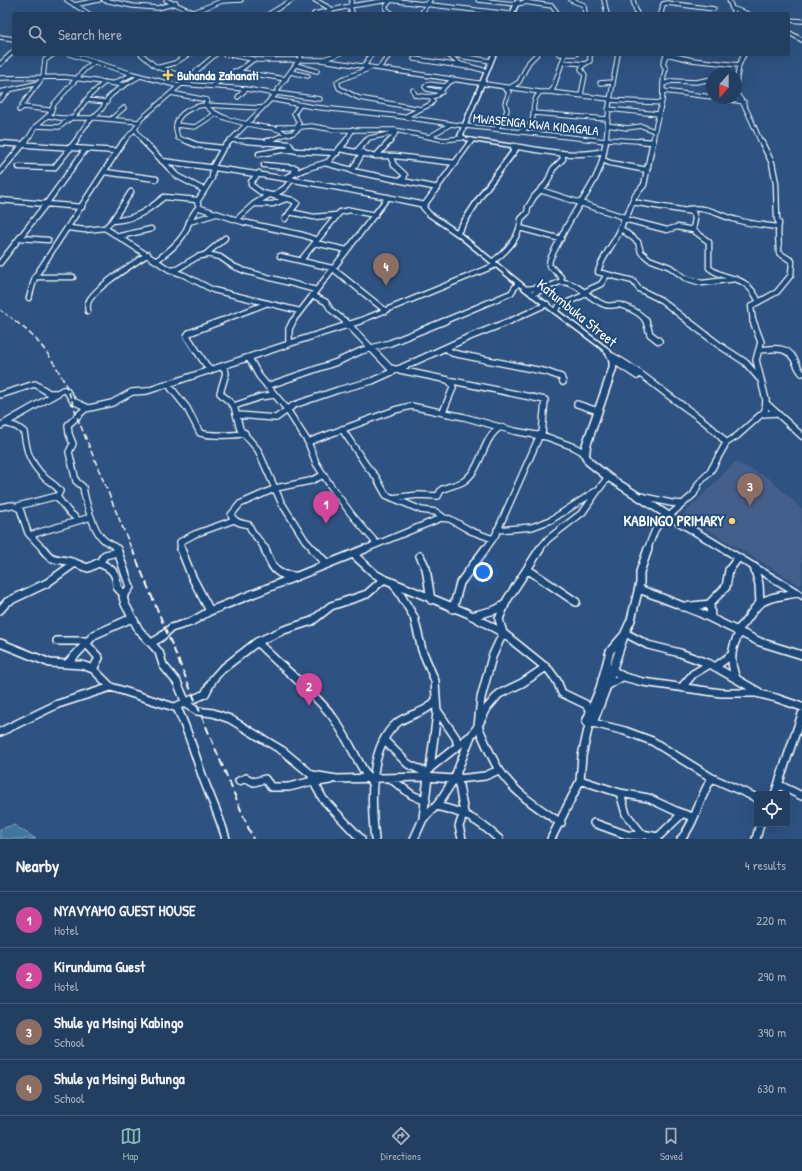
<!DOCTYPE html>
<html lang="en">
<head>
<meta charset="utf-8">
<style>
  :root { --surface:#223e61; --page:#2e496a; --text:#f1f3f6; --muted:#a2aebd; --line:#3f5776; --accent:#8bbbb9 }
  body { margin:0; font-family:"Patrick Hand",sans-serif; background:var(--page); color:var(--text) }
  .controls { position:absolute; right:12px; bottom:12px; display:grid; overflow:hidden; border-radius:4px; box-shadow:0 4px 16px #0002 }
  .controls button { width:36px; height:36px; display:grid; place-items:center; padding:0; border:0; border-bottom:1px solid var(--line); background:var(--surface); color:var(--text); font:20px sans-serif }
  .compass { position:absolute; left:706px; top:68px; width:36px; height:36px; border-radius:50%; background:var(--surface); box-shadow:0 4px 16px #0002; rotate:201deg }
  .you { position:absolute; left:483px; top:572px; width:14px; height:14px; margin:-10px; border:3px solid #fff; border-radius:50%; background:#1a73e8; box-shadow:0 0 0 6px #1a73e833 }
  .badge { display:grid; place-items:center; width:26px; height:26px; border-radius:50%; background:var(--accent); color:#fff; font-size:13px; font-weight:700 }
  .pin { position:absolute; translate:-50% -33px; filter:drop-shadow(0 1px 2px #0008) }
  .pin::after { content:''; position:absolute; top:21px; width:14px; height:12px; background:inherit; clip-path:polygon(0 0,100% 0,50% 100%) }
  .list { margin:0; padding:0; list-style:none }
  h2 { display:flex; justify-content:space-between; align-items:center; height:52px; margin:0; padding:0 16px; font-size:17px }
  h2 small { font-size:13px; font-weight:400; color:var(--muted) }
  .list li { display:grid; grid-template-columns:26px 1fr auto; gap:12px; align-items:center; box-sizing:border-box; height:56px; padding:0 16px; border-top:1px solid var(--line) }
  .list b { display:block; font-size:15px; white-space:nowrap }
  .list p { margin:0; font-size:13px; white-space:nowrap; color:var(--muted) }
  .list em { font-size:13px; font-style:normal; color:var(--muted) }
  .icon { flex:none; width:22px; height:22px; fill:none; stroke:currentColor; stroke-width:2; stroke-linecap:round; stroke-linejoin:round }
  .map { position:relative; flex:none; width:802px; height:839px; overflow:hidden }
  .search { position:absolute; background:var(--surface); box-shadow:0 4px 16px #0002; left:12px; right:12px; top:12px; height:44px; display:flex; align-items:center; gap:10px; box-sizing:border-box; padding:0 14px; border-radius:4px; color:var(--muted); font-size:15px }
  .sheet { height:276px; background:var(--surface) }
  nav { display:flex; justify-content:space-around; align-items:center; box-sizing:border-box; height:56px; border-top:1px solid var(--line); background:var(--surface); font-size:11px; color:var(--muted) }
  nav a { display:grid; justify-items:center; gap:2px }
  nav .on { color:var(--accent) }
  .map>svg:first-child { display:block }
</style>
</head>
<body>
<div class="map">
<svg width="802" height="839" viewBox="0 0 802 839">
  <rect width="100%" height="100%" fill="#2e5281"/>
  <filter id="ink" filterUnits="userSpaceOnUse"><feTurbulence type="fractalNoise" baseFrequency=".025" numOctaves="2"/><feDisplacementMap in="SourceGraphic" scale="8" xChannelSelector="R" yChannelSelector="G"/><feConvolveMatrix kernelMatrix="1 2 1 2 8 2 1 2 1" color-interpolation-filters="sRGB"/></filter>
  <g filter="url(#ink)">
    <!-- built -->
    <path fill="#445f8c" d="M735,462L769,478L802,509V583L800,585L683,515Z"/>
    <!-- water -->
    <path fill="#3f769b" stroke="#8cadc3" d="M14,825L36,839H0V829Z"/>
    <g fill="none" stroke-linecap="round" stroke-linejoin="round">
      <defs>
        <path id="minor-far3" d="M67,0L89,14
          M104,0L133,6L158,8L176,3
          M166,0L195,13
          M315,0L333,10
          M389,0L510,14
          M391,0L386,6V9L393,14
          M478,0L516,4L528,2
          M571,0L584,5L585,14
          M604,0L607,14
          M633,0L637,14
          M729,0L734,14
          M524,2L552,6L558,14
          M74,5L99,0
          M734,9L748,14
          M189,14L222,1L241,0
          M269,14L292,0
          M314,14L350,6L389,0
          M349,14L352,12L350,6L352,0
          M421,14L430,0
          M661,14L663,4L667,3L714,9
          M788,20L802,21
          M788,32L802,40
          M0,37L14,39
          M69,54L133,74L179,86
          M141,54L155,66L187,78
          M224,54L258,60H321L540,92H550L553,89L565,54
          M447,54L460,64L487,71
          M447,54L491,61
          M559,54H576
          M666,54L692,60L739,65
          M414,59L468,67
          M321,60L339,54
          M562,62L585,64
          M0,64L14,51
          M296,65L317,71
          M160,67L175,63L189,54
          M364,67L370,56L368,54
          M379,68L390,54
          M368,69L340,80L337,82L339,88L359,98L421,109
          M234,71L286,79
          M291,72L308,76
          M0,78L65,77L125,85
          M114,83L133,74
          M600,83L613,82
          M181,84L246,89L276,94
          M663,84L672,81L696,82L712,79
          M736,84L739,65L744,54
          M211,86L244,67L254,59
          M509,88L519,82L529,62L537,54
          M413,90L415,95C450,101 433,89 454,80
          M663,91L712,97
          M0,92L39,83
          M442,92L427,89L425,87L428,84L445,86
          M550,92L609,99
          M171,93L207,100L205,105C219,120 243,123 263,127C272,128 279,128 286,134
          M276,93L320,99
          M736,93C748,107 753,126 761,142
          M581,95L585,75L581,69L583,65L590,61V54
          M238,97L246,89
          M717,98L744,102
          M270,99L313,107L397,116L465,126L606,141
          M0,100L10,90
          M86,100L107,102
          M609,100L661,103
          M205,105L262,108
          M23,107L49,110L51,112
          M608,109L658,114
          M19,110L23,107L22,105L43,77L45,60L54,54
          M534,113L607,119
          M48,116L60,118H96L139,122
          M404,117L431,104L433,101L431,97
          M73,118L90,95L105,82
          M111,119L124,108
          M176,125L195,127L215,114
          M607,125L627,128L642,126L654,131
          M36,126L59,127L71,118
          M279,127H300
          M297,127L299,123L294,113L300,105
          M496,129L504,118L507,110L505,103L509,92L504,88
          M521,131C539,122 530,115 535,100C536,97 538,95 540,92
          M429,137L451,124
          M606,139L653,142
          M230,140L262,142
          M26,142L36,126L50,114L54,104L85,69L94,62
          M75,142C81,129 90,120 101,110C105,106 105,101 109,97C117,88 129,83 140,76
          M123,142L135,129
          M144,142L135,129L141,119L216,54
          M189,142L178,138C177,134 175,128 176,125C178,112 194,106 205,105
          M229,142L276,94C282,79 295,69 302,54
          M266,142L286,134L293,133L301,127L311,126L335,130H395L444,140L462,138
          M345,142L353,129
          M365,142L369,138L394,133
          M390,142L396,132
          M470,142L472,140
          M606,142L609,106L618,54
          M653,142C654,128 659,115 662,101C664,90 661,80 666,69L663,64L666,55"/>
        <path id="minor-far2" d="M143,141L177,176L204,190
          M187,141L197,145L223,148
          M230,141L223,148L213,166L212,178L197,202L200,208L243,222L303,235L317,240
          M247,141L289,144L293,150L297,151L337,153
          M640,141L653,142
          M0,143L117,151
          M264,143L268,141
          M513,146C543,151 574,158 604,151L606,141
          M340,149L376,156H395L456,163
          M357,151L366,141
          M363,152L352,171L438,188
          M259,154L282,150H293
          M376,156L390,141
          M390,156L394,165L405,175L404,178L400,180
          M603,160L610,163L647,170
          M162,161C250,172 338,186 425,205
          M325,163L352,170
          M264,165L296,168L294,172
          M19,167L54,168L76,141
          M0,172L26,141
          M105,172L156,179
          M259,173L251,182V185L262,193L292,200L297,203L285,219
          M285,178L305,169L328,162L346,141
          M540,190L624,217C621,238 603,252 598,272L633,281L639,289L661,300L689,322
          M131,192L112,221L105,228L170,270L184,275L213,290L300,311
          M274,195L285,188L292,179
          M0,200L82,207
          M632,202L693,212L695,219L693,230L709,242V268C729,283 745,272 759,302
          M254,204H273L286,199
          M688,209C709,206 719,216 737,220C750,224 764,225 778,227
          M290,212L314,217L336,215
          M624,218L628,214L634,197L644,185L653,141
          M624,219L667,230L677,227L693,230
          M236,220L254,204L269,195
          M112,221C136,219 146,212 164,197L197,200
          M189,222L216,214
          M69,228L85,230L105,228
          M520,228L561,239
          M620,228L638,242L641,252L649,259L670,267L685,278L702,283L736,279
          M457,233L429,214L423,207L471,141
          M120,236L151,229
          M20,238L48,240
          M315,243L347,250
          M206,254L220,257L233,266L245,271L316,290
          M280,256L332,268L386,311
          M157,260C167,253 177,245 184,234C189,225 191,213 199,207
          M301,260L340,212L350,210L375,215
          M492,262C506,252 520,237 521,219L527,213L528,207L534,197L547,183L553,169L563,159L562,153
          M0,263L46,204L85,150
          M171,270L177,269L197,257L205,255L225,238
          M35,277H73
          M561,282C579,282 588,299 605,305C610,307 615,304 620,305C628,307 643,314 646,322
          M526,289L545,287
          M532,294L562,281L561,277L549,265L550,259C558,243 566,227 575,212C587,192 601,175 604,151
          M312,295L326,302L331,310L346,322
          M29,298L35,277L124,141
          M88,311C87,306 87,303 90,299C100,284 132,265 148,254
          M555,311L559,306L582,296L586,291L601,284L607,275
          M218,322L268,303
          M292,322L388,197
          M357,322L496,265
          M442,322L511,293L518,283
          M508,322L547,304
          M753,322L751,306L777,292L791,275L792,261L779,253C779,243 777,233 779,223L777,219L776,183L772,163L761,141"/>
        <path id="minor-far1" d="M345,321L390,368L545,400L542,434L538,435L539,437L495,536L485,550
          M646,321L650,334L659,341
          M688,321L719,345L745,362L759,378
          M291,343L360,321
          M446,348L452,353L547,372L561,377L563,382
          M759,350C773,349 786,345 794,359C797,364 798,369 802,373
          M612,356C634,367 652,383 672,398C691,412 711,424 726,443
          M249,358L259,376L286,408L308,442L316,463L330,485L352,515L377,544
          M614,361L637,376
          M221,367L224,368L226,373L220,393L234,406L240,429L258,450L281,502L305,540L314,550
          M210,371L187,336L189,333L221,321
          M170,383L171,388L187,408L200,433C208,436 237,436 245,433
          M267,386L337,362L361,351L390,343L445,321
          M0,395L35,384L49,393H56
          M766,403L802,436
          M577,404L598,411
          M234,406L260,397L274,395
          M443,412L453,388L452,384L448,380
          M762,414L777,413
          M237,415L276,418L294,405L338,390L372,381L467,338L510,321
          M5,423L17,427L24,432C27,453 29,461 44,477C49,482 55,484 60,491L57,497L68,511L78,520
          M0,426L63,390H66L73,401L88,408
          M342,429L366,465L376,477L386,495L421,510L436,512L444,518
          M308,442L395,410L411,406L464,417L514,431L547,437L574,447L585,453
          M640,496L671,503L683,504
          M392,498L419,495L438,496L441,490C448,486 458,485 464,481C483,468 481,440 500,427
          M18,506L57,496
          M0,507L12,505L20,509L28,533L44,550
          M669,516L694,494L699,483L710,472L726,443L737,436L765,411L766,400L756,360L761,342L753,321
          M497,530L532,527L551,520L599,489L608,477
          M30,535L91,517
          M117,550C115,544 107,544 103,539C93,530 85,500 83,487L76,481L69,452L73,444L69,434L68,425L85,409L112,403L132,392L147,391L289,344V329L293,321
          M181,550L180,542L195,534L234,520
          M265,550C261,540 252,535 249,525C241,523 235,523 231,515L240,504L276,488L310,481L324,475
          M363,550L441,518L450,519L471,531L493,539
          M539,550L548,539L583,512L599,489
          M647,550L655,530L666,514"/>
        <path id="minor" d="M43,549C52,561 53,558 67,561C74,562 81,566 88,568L98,563C111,567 117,573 117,587L124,595
          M117,549L130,587L123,597L125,604L139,630L159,652L163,665L177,682L186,703
          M181,549L192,577L210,611
          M265,549C272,566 274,576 295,576
          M313,549L327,564
          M353,554L375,574L384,579L467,613L503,633L549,670L557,681L562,693L585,704L590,709
          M420,556L426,568L431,600
          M99,563L105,555L118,552
          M754,567L759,584L760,604
          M527,569L576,602
          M394,584L414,617L422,650L435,681L437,713L430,768L425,777
          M639,589L698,612L760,642L802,655
          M683,607L710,604
          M453,609L460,583L485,549
          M0,610L7,602L47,583L75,563
          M472,616L495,610L504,605
          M711,618L710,603L726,587L729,570L738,558
          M736,631C746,624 748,616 756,607C766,596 784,596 797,593
          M625,633L648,645L680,653L710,664L759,692
          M57,641H86
          M85,642L99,658L93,669
          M257,642C281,667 310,688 332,716C348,737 357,763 373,785
          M0,643L50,663L82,665L93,669L111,687L177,708C188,730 194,752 202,775C210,797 220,817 226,839
          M151,643L160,638L171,628L191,622L210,611L365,549
          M68,663L94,635L132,618
          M606,666L624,677L643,682L721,693H756L776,698L802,707
          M546,667L522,683L499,694L487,708L478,726C484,740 490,755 498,768C513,792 538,808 561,823
          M715,667L730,656
          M736,678C729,661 731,647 740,632
          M607,686L624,636
          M682,687L693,674L710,664
          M184,703L205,694L213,679L221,670L257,642L284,630L312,621L331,606L367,594L384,579
          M175,707L184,703L197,711L213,713L230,719L283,751L312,775L337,779L425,777L454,779
          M437,710L456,738L458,746
          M593,723L607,686L622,677
          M589,725L593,723L625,731L652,741L712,778L757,798
          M0,732L58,704L111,687
          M384,740L408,764L427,773
          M430,768L469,737
          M457,774L464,813L459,826L462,839
          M312,779L323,799L361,839
          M391,779L412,795L426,801
          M458,779L485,776L499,770
          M580,780L620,793L648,798L678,812L693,817
          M239,781L246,778L254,782L265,779L271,787H289L313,781L318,782L330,780
          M779,785L802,796
          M620,793L626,814L642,834
          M775,794L802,714
          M436,806C464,812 478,820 499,839
          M423,818L428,777
          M594,823L627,835L642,836V834L658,837
          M375,839C371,805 368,747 397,723C409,713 426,714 436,700
          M414,839L423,819L438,804L454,779L471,736L478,726L481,698L492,657L503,633L499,619L507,600L540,549
          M551,839L580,781L582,756L589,725L586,722L600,688L610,651L624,635L631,620L640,583V572L648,549
          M656,839L682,814
          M681,839C696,822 699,797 712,778
          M756,839L760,824"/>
        <path id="secondary" d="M516,0H520L514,14H510Z
          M492,54H496L463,135L467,138L515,145L518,150L486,192L460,233L534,293L606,347C613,353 617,359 616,369L590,446L589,455L592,460L611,475L672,514L802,592V599L666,518L605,479L586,464L581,455L582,446L609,369C611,360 608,356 602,349L530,295L454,233L482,190L512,150L511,147L466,140L458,136Z"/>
      </defs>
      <!-- minor-far3 casing -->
      <use href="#minor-far3" stroke="#fff" stroke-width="5.5"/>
      <!-- minor-far2 casing -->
      <use href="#minor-far2" stroke="#fff" stroke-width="7"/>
      <!-- minor-far1 casing -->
      <use href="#minor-far1" stroke="#fff" stroke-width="8"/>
      <!-- minor casing -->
      <use href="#minor" stroke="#fff" stroke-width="10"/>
      <!-- secondary casing -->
      <use href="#secondary" stroke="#fff" stroke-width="3"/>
      <!-- minor-far3 -->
      <use href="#minor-far3" stroke="#1f4a7a" stroke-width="3.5"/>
      <!-- minor-far2 -->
      <use href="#minor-far2" stroke="#1f4a7a" stroke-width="4.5"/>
      <!-- minor-far1 -->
      <use href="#minor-far1" stroke="#1f4a7a" stroke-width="5.5"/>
      <!-- minor -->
      <use href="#minor" stroke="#1f4a7a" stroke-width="7"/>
      <!-- secondary -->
      <use href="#secondary" fill="#1f4a7a" fill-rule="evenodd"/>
      <!-- rail-far2 -->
      <path stroke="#fff" stroke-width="1" stroke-dasharray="4 2" stroke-linecap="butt" d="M0,310L17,322"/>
      <!-- rail-far1 -->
      <path stroke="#fff" stroke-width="1.5" stroke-dasharray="6 3" stroke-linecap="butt" d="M15,321C47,344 67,380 77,417L132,550"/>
      <!-- rail -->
      <path stroke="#fff" stroke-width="2" stroke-dasharray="8 4" stroke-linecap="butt" d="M132,549L253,839"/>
    </g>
  </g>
  <!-- markers -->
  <g fill="#ffd166" stroke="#1f4a7a" stroke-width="1.5">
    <path d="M166 69h4v4h4v4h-4v4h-4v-4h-4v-4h4z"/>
    <circle cx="732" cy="521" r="4"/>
  </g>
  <g text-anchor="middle" stroke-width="4" stroke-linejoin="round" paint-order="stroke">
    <!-- far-poi labels -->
    <g font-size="13" font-weight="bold" fill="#fff" stroke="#1f4a7a" text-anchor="start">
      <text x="177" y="80">Buhanda Zahanati</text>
    </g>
    <!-- far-street labels -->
    <g font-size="13" fill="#fff" stroke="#1f4a7a">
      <text transform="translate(536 124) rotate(6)" y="5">MWASENGA KWA KIDAGALA</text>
    </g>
    <!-- street labels -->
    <g font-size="15" fill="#fff" stroke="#1f4a7a">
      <text transform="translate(577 313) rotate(39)" y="5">Katumbuka Street</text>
    </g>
    <!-- poi labels -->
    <g font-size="15" font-weight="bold" fill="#fff" stroke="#1f4a7a" text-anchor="end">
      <text x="724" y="526">KABINGO PRIMARY</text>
    </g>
  </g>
</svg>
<div class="controls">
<button><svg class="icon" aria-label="locate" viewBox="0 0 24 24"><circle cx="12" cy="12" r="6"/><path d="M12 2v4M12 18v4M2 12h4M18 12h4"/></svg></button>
</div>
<svg class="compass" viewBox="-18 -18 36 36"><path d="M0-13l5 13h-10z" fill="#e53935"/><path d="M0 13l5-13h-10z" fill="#a2aebd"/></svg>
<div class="you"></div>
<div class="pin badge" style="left:326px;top:524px;background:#d1479c">1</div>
<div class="pin badge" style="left:309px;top:706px;background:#d1479c">2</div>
<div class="pin badge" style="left:750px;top:506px;background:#8d6e63">3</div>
<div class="pin badge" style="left:386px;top:286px;background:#8d6e63">4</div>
<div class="search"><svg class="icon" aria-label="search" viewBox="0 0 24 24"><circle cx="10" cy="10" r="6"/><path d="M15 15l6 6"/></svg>Search here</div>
</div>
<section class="sheet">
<h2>Nearby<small>4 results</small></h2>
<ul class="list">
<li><span class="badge" style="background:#d1479c">1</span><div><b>NYAVYAMO GUEST HOUSE</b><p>Hotel</p></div><em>220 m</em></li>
<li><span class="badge" style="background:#d1479c">2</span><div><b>Kirunduma Guest</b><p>Hotel</p></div><em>290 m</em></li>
<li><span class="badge" style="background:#8d6e63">3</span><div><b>Shule ya Msingi Kabingo</b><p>School</p></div><em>390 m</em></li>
<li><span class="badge" style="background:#8d6e63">4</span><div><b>Shule ya Msingi Butunga</b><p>School</p></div><em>630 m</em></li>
</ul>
</section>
<nav>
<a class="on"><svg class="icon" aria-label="map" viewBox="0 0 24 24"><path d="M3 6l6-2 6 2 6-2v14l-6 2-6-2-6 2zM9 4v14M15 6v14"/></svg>Map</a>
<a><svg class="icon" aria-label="directions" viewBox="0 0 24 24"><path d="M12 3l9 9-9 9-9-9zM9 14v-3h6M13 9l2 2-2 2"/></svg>Directions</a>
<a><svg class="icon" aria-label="saved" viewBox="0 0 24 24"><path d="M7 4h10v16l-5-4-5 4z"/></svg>Saved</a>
</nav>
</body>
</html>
